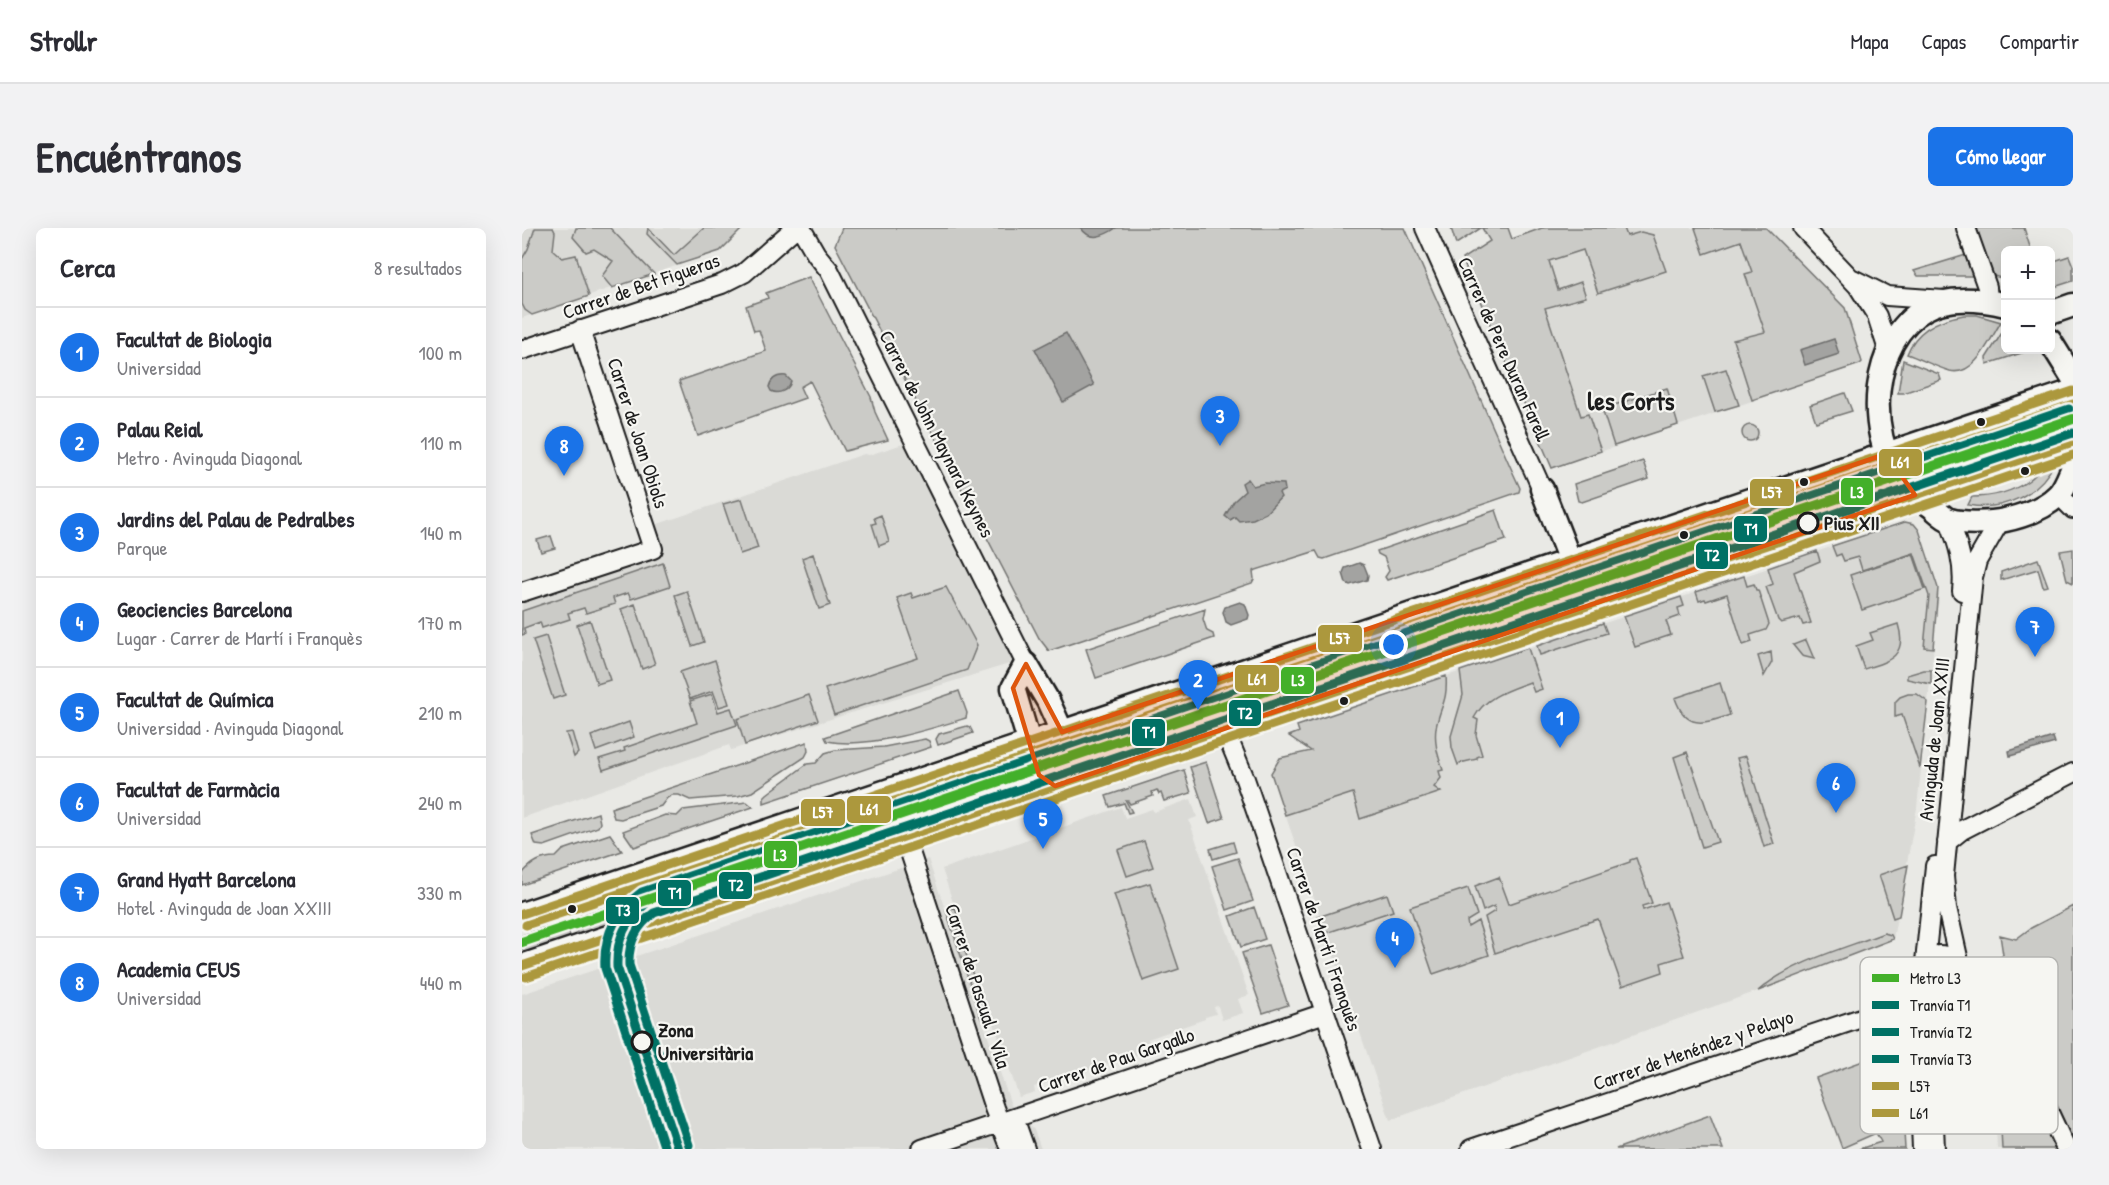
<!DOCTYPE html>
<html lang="es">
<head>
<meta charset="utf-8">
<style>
  :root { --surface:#fff; --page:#f2f2f3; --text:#2b2b33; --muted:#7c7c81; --line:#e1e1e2; --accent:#1a73e8 }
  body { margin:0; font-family:"Patrick Hand",sans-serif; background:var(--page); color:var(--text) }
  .controls { position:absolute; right:18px; top:18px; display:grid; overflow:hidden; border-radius:9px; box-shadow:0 6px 24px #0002 }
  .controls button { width:54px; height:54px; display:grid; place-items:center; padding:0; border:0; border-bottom:2px solid var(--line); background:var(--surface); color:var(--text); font:30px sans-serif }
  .you { position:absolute; left:872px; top:417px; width:21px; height:21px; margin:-15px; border:4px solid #fff; border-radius:50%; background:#1a73e8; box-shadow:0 0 0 9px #1a73e833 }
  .badge { display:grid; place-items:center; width:39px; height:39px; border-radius:50%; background:var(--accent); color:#fff; font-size:20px; font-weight:700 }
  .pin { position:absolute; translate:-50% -50px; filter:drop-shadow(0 2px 3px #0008) }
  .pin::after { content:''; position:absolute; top:32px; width:21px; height:18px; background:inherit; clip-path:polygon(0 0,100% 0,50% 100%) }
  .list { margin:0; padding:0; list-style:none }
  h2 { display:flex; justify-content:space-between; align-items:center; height:78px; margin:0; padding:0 24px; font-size:26px }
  h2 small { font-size:20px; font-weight:400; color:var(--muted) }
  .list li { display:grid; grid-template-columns:39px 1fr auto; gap:18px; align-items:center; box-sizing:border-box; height:90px; padding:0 24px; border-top:2px solid var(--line) }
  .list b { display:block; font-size:22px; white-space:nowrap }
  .list p { margin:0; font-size:20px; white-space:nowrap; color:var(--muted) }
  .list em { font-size:20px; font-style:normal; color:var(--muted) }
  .map { position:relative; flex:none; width:1551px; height:921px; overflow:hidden; border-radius:9px }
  header { display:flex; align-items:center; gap:36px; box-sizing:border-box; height:84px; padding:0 30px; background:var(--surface); border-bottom:2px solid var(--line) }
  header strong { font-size:28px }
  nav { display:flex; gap:33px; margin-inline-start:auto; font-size:21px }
  .intro { display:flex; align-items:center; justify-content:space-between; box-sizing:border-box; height:144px; padding:0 36px }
  h1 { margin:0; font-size:42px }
  .button { padding:15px 27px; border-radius:9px; background:var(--accent); color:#fff; font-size:21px; font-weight:700 }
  main { display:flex; gap:36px; padding:0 36px }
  aside { flex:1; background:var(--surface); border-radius:9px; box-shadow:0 6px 24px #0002 }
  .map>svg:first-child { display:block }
</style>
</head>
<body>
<header>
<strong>Strollr</strong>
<nav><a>Mapa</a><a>Capas</a><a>Compartir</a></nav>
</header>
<div class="intro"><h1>Encuéntranos</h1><a class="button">Cómo llegar</a></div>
<main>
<aside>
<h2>Cerca<small>8 resultados</small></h2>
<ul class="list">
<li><span class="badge">1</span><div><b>Facultat de Biologia</b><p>Universidad</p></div><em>100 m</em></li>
<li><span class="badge">2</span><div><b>Palau Reial</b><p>Metro · Avinguda Diagonal</p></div><em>110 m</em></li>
<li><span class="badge">3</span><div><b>Jardins del Palau de Pedralbes</b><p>Parque</p></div><em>140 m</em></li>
<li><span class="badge">4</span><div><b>Geociencies Barcelona</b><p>Lugar · Carrer de Martí i Franquès</p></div><em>170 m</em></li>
<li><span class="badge">5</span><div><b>Facultat de Química</b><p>Universidad · Avinguda Diagonal</p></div><em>210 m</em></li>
<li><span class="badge">6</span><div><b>Facultat de Farmàcia</b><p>Universidad</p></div><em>240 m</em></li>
<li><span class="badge">7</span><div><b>Grand Hyatt Barcelona</b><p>Hotel · Avinguda de Joan XXIII</p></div><em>330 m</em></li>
<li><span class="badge">8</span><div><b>Academia CEUS</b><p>Universidad</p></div><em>440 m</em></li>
</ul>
</aside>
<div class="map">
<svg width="1551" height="921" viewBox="0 0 1551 921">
  <rect width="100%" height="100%" fill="#e9e9e5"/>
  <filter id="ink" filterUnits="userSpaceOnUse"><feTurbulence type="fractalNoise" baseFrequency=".0167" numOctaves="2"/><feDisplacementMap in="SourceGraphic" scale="12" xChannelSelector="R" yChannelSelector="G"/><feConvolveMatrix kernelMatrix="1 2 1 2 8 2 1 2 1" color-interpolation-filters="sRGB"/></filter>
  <g filter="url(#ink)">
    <!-- built -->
    <path fill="#dadad6" d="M0,0H221L198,23L0,90Z
      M1084,0H1240L1334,138L1030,240L956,45Z
      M384,215L492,422V429L487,436L209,522L207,517L0,590V369L140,321L133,297L342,226L347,227Z
      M1383,294L1392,296L1397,302L1416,360L1417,368L1395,580L1371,711L1236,763L868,892L749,545L758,530L790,523L895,458Z
      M669,571L675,589L667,592L727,767L716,771L721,785L700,792L696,778L692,779L694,786L683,789V791L626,811L630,822L512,859L513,864L497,869L469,787L464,788L433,695L437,693L420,641L599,579L603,590L630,581L632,584Z
      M406,631L489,877L512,902L519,921H0V766Z
      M1470,783L1535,921H1475L1470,817L1463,789V786Z"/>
    <!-- green -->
    <path fill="#cbcbc7" stroke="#747472" stroke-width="1.5" d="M13,0H31L33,4L31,22L40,30L54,27L67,68L10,87L3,82L0,76V31L6,21Z
      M54,0H88L132,46L90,60L80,48L91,33L72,21L64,24L51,9Z
      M126,0L152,27L182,0H221L198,23L155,37L125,6Z
      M320,0H883L992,247L998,260L997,264L802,331L798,330L794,323L731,343L732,351L730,355L527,423L517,410L313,17Z
      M929,0H959L934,16Z
      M960,0H986L990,11L1020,0H1102L1105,8L1119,4L1131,7L1144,43L1076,65L1061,22L1027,33L1036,62L1059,54L1064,69L1023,80L1059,188L1066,186L1079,223L1030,240L940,31L968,13Z
      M1173,0H1244L1323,80L1340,134L1338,136L1230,172L1211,112L1243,104L1223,46L1230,44L1219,13L1182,26Z
      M1453,0H1502L1509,22H1484L1483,51L1468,47Z
      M1444,27L1452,48H1396L1392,43Z
      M1547,28L1551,38V53L1529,60V34Z
      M287,49L349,169L353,184L366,212L323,223L288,153L278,159L283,170L176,208L157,153L244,123L237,102L232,103L224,78L246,70L244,65Z
      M1442,87H1455L1479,94C1468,111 1453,149 1428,143C1414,139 1399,131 1385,126C1394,102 1417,91 1442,87Z
      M1483,100L1484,122H1509L1465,136L1464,130Z
      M1381,132L1417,146L1419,152L1381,165H1376Z
      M1204,141L1217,177L1193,184L1181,148Z
      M1145,160L1156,197L1092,218L1080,181Z
      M1323,165L1330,183L1294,194L1288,177Z
      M1531,191L1538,211L1411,254L1403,233Z
      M1220 205a8 8 0 1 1 16 0a8 8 0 1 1-16 0Z
      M1121,233L1127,251L1060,274L1056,273L1052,256Z
      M1533,234C1518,266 1481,284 1446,277L1450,269C1470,269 1490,264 1506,253C1517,245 1519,238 1533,234Z
      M1351,252L1358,272L1345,276L1338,256Z
      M220,271L236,320L218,326L201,276Z
      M974,282L984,312L865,352L863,349L867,343L862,329L856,326L855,323Z
      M359,287L367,314L357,318L350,296L354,295L352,290Z
      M1383,294L1392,296L1397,302L1416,360L1411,420L1402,419L1407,368L1392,325L1340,342L1336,329L1322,333L1319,326L1314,328L1310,318Z
      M29,308L33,320L19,324L15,312Z
      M1179,314L1182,325L1173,328L1175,334L1037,381L1030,361L1141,323L1143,326Z
      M1551,321V355L1545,352L1538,323Z
      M1295,323L1298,333L1272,344L1289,395L1281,397L1278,390L1259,395L1256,392L1244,359L1251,356L1246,340Z
      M291,326L308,377L297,381L280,330Z
      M1391,326L1403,361L1340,382L1328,347Z
      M1516,331L1526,358L1521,359L1516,341L1479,352V344Z
      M141,335L148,358L109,371L106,365L91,370L93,376L64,385L62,380L46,385L48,391L20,400L18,394L2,400L3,406L0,407V383Z
      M1222,348L1225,358L1232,356L1234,362H1236L1247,396L1244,402L1228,407L1230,414L1221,417L1205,366L1184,373L1183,371L1177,373L1174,364Z
      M424,359L455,417L445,442L312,487L303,461L396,430L375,370L389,365L391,370Z
      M165,363L182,414L170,418L153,367Z
      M1013,365L1021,386L890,430L888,424L878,427L873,413Z
      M1159,369L1162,378L1156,380L1158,388L1144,393L1149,407L1113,419L1102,388Z
      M113,376L133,436L120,441L99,381Z
      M683,381L681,391L685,403L691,406L692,410L574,450L564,421Z
      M68,392L88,452L75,456L55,397Z
      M1081,395L1085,405L1018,427L1015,418Z
      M1376,396C1386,428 1368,433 1342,441L1334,418L1351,412L1348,405Z
      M24,408L43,467L31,471L11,412Z
      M1284,412L1292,431L1280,428L1271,417Z
      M1006,420L1020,461L1012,464L1008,454C987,462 964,468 952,490L956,492L954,507L960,527L955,529V531L938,535L936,537L930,520L929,508L941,467L938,443Z
      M1249,424L1250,434L1242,448L1236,428Z
      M193,432L207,476L197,479L191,463L168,471L158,444Z
      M1402,442H1409V456L1385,451V447Z
      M924,448C926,474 918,478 914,500C912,515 916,528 921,542L917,543L919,550L912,559L919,564L838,591L831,565L763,587L749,545L758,530L789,523L767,508L777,504L775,498Z
      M1198,455L1208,487C1181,496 1164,502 1153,470Z
      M437,463L445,485L444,490C405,502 346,521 305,513L303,509Z
      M190,466L196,484L209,480L215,497L81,542L77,531L103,523L102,520L175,495L168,473Z
      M1386,466H1395L1406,474L1398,540L1380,487L1373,489V474L1378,469Z
      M287,467L296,492L223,517L215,491Z
      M708,472L713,489L595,529L589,512Z
      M107,494L112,509L74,523L69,508Z
      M445,498L448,499L451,505L416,517L414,511L417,506Z
      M50,504L56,525L52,529L44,505Z
      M403,511L407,513L409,519L242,575V569L245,566L285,536L294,535L303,525L313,522L362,519Z
      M285,514L286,523L283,529L230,564L216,568L168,572L157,567H150L145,570L139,578L99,591L92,590L89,580Z
      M572,514L579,535L560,541L553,520Z
      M1165,524L1196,614L1180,619L1152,529Z
      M1224,528L1252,616L1242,619L1215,530Z
      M684,534L702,590L687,595L668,539Z
      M662,542L669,565L642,573L639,565L637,566L635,562L630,564L631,568L608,576L606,573H604L610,584L606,585L602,575L588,579L584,568Z
      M477,546L484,567L57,710L51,694L61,691L59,687Z
      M225,574L231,579L112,619L101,603L143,587L155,588L161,582Z
      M76,585L78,595L76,599L22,618L14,617L10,607Z
      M88,606L100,623L0,657V646C10,634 19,629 34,629L41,622Z
      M622,613L631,639L605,648L596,622Z
      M711,614L714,624L691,631L688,621Z
      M716,630L731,673L705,682L690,638Z
      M1114,630L1130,675L1120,678L1121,682L1144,674L1162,728L1139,735L1141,744L1100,758L1076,691L973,725L963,689L973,683L972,678L961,683L953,658L977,649L987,676L1108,634V632Z
      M1386,637L1377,688L1371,690L1357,647Z
      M628,655L657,741L621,753L592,666Z
      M946,660L955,687L945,693L946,699L956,693L967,727L911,746L888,679Z
      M865,666L871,683L801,706L796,689Z
      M1551,678V918L1518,848L1526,842L1483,768C1464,760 1463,739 1481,727L1478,707L1494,711L1509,700Z
      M433,679L437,694L434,695L464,788L459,790L424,682Z
      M732,679L743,711L719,719L708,688Z
      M44,697L50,713L0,729V707L23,699L24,703Z
      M1362,705L1369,707L1371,711L1236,763C1269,734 1321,721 1362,705Z
      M746,717L766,777L741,785L720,725Z
      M1484,815L1534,921H1480L1475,819Z
      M1377,820L1383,921H1337L1359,914L1354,905L1320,920L1294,850Z
      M1188,887L1201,921H1094Z"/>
    <!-- water -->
    <path fill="#a3a3a1" stroke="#6d6d6c" stroke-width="1.5" d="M559,0H594C582,8 568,14 559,0Z
      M544,105L572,157L541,174L513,121Z
      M1312,111L1317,126L1283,137L1278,122Z
      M264,148L269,153C267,162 257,167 249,163L247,159C249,151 255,147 264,148Z
      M726,251L731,258L743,255L762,256L763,262L757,265L759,269L744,285L731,291L717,293L713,289L708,292L703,288L712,273L723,263L720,255Z
      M837,335L842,337L846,347L845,352L828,357L824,355L821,345L823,340Z
      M718,374L723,376L727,387L726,391L709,397L704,394L701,384L703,379Z
      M1531,509L1533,515L1488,528L1487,523Z"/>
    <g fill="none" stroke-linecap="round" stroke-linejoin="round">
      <defs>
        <path id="minor" d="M279,0L294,26L307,42L504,436
          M903,0L1020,261
          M1281,0L1336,58L1355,88L1366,122
          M1444,0L1465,59L1466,74
          M1331,51L1365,68L1422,72
          M0,122L200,56L222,45L273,0
          M1537,267L1551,281
          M1427,292C1436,316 1443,337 1440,363
          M0,364L131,321L58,102
          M702,500L723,551L850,921
          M383,609L472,880L488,921
          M1425,614L1440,602L1551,545
          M1403,734L1413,638
          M1438,738C1429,726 1412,722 1402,735C1379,766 1448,786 1438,738L1425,680L1422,648L1451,349L1455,333L1478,293
          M1439,744L1453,754L1467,778L1476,784L1494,814L1544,921
          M492,890L503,921
          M400,921L803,785
          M949,921L1384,775L1405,763
          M1400,921L1395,799V789L1410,766
          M1413,921L1408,800L1409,789L1415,769"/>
        <path id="major" d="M1484,77C1459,71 1425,68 1403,81C1348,113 1343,204 1378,252C1385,262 1396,269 1406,276C1413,280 1420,290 1428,292C1441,296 1469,295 1483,292C1501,288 1523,280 1536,267C1543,260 1547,248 1551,239
          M1528,85L1551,77
          M1528,113L1551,150
          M1020,261L1048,333
          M533,558L517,547L491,460L504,436L526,473L540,504
          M0,686L1551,163
          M0,738L1551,214"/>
      </defs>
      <!-- minor casing -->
      <use href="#minor" stroke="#1c1c1c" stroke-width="22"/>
      <!-- major casing -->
      <use href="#major" stroke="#1c1c1c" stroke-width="27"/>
      <!-- minor -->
      <use href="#minor" stroke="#f6f6f2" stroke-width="18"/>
      <!-- major -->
      <use href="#major" stroke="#f6f6f2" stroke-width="22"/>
      <defs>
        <path id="bus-1" d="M0,686L1551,163
          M0,738L1551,214"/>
        <path id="bus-2" d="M4,697L1551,176
          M4,749L1551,227"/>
      </defs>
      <!-- bus-1 casing -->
      <use href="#bus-1" stroke="#f6f6f2" stroke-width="14"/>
      <!-- bus-2 casing -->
      <use href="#bus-2" stroke="#f6f6f2" stroke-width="14"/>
      <!-- bus-1 -->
      <use href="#bus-1" stroke="#ac983d" stroke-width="9"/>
      <!-- bus-2 -->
      <use href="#bus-2" stroke="#ac983d" stroke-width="9"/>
      <defs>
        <path id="tram-1" d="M156,921L95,739C94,711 104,691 126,674L1551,192"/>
        <path id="tram-2" d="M167,917L107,737C106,715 114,698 132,685L1551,205"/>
        <path id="tram-3" d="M143,921L83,740C81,707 94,683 120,664L1547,181"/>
      </defs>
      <!-- tram-1 casing -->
      <use href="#tram-1" stroke="#f6f6f2" stroke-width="14"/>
      <!-- tram-2 casing -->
      <use href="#tram-2" stroke="#f6f6f2" stroke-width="14"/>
      <!-- tram-3 casing -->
      <use href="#tram-3" stroke="#f6f6f2" stroke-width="14"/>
      <!-- tram-1 -->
      <use href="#tram-1" stroke="#007165" stroke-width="9"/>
      <!-- tram-2 -->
      <use href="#tram-2" stroke="#007165" stroke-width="9"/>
      <!-- tram-3 -->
      <use href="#tram-3" stroke="#007165" stroke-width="9"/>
      <defs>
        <path id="metro-1" d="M0,714L1551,191"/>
      </defs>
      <!-- metro-1 casing -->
      <use href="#metro-1" stroke="#f6f6f2" stroke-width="15"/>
      <!-- metro-1 -->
      <use href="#metro-1" stroke="#43b02a" stroke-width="10"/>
    </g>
  </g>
  <!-- marked area -->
  <path fill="#de560d" fill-opacity="0.2" stroke="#de560d" stroke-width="4.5" stroke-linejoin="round" d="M1364,226L1393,267L533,558L517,547L491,460L504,436L540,504Z"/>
  <!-- markers -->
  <g fill="#1c1c1c" stroke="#f6f6f2" stroke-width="2">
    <circle cx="1459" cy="194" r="5"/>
    <circle cx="1503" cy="243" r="5"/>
    <circle cx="1282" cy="254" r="5"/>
    <circle cx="1162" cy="307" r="5"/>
    <circle cx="822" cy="473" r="5"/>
    <circle cx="50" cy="681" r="5"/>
  </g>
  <g fill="#f6f6f2" stroke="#1c1c1c" stroke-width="3">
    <circle cx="1286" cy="295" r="10"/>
    <circle cx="120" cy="814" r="10"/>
  </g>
  <g text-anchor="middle" stroke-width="4.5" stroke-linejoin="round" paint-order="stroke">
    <!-- street labels -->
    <g font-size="20" fill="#1c1c1c" stroke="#f6f6f2">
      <text transform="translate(119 58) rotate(-19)" y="7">Carrer de Bet Figueras</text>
      <text transform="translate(982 121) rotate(66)" y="7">Carrer de Pere Duran Farell</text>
      <text transform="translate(116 205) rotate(72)" y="7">Carrer de Joan Obiols</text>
      <text transform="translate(415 206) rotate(63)" y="7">Carrer de John Maynard Keynes</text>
      <text transform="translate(1412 511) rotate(-84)" y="7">Avinguda de Joan XXIII</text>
      <text transform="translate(802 711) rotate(71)" y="7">Carrer de Martí i Franquès</text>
      <text transform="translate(456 758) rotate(72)" y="7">Carrer de Pascual i Vila</text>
      <text transform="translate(1171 822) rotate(-19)" y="7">Carrer de Menéndez y Pelayo</text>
      <text transform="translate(594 832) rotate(-19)" y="7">Carrer de Pau Gargallo</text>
    </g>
    <!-- stop labels -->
    <g font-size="20" font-weight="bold" fill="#1c1c1c" stroke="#f6f6f2" text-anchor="start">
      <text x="1302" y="302">Pius XII</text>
      <text x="136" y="809">Zona<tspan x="136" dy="23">Universitària</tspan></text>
    </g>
    <!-- district labels -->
    <g font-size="26" font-weight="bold" fill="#1c1c1c" stroke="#f6f6f2">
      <text x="1109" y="182">les Corts</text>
    </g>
  </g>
  <!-- legend -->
  <rect x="1338" y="729" width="198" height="177" rx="9" fill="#f6f6f2" stroke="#b5b5b2" stroke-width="1.5"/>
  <rect x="1350" y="746" width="27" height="8" fill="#43b02a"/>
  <rect x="1350" y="773" width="27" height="8" fill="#007165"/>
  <rect x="1350" y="800" width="27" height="8" fill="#007165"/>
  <rect x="1350" y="827" width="27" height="8" fill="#007165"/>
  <rect x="1350" y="854" width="27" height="8" fill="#ac983d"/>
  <rect x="1350" y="881" width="27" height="8" fill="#ac983d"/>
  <g font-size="16" fill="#1c1c1c">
    <text x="1388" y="756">Metro L3</text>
    <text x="1388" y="783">Tranvía T1</text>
    <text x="1388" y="810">Tranvía T2</text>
    <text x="1388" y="837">Tranvía T3</text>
    <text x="1388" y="864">L57</text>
    <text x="1388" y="891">L61</text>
  </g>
  <g stroke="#f6f6f2" stroke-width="2">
    <rect x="1356" y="220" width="45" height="29" rx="6" fill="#ac983d"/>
    <rect x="1318" y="249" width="34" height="29" rx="6" fill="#43b02a"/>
    <rect x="1227" y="250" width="46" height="29" rx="6" fill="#ac983d"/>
    <rect x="1211" y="287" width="35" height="28" rx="6" fill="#007165"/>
    <rect x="1173" y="313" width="34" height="29" rx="6" fill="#007165"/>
    <rect x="795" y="396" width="46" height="29" rx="6" fill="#ac983d"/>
    <rect x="712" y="436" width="46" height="29" rx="6" fill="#ac983d"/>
    <rect x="758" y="438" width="35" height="29" rx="6" fill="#43b02a"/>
    <rect x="706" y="471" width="34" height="28" rx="6" fill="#007165"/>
    <rect x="609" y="490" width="35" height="29" rx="6" fill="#007165"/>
    <rect x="324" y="567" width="46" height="29" rx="6" fill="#ac983d"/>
    <rect x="278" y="570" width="46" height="29" rx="6" fill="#ac983d"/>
    <rect x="241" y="612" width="35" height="29" rx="6" fill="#43b02a"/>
    <rect x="196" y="643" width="35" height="29" rx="6" fill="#007165"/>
    <rect x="135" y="651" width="35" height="28" rx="6" fill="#007165"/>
    <rect x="83" y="668" width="35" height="29" rx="6" fill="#007165"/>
  </g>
  <g font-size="16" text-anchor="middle" font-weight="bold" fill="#fff">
    <text x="1378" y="240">L61</text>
    <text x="1335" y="270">L3</text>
    <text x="1250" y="270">L57</text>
    <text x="1229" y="307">T1</text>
    <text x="1190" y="333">T2</text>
    <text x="818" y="416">L57</text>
    <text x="735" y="457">L61</text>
    <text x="776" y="458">L3</text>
    <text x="723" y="491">T2</text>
    <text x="627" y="510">T1</text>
    <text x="347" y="587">L61</text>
    <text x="301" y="590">L57</text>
    <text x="258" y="633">L3</text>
    <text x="214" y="663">T2</text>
    <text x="153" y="671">T1</text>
    <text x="101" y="688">T3</text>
  </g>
</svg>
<div class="controls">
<button>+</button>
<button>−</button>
</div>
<div class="you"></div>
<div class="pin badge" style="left:1038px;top:520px">1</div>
<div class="pin badge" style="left:676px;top:482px">2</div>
<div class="pin badge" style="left:698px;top:218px">3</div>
<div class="pin badge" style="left:873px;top:740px">4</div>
<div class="pin badge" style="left:521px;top:621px">5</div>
<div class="pin badge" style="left:1314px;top:585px">6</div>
<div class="pin badge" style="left:1513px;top:429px">7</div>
<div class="pin badge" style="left:42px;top:248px">8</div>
</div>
</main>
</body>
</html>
